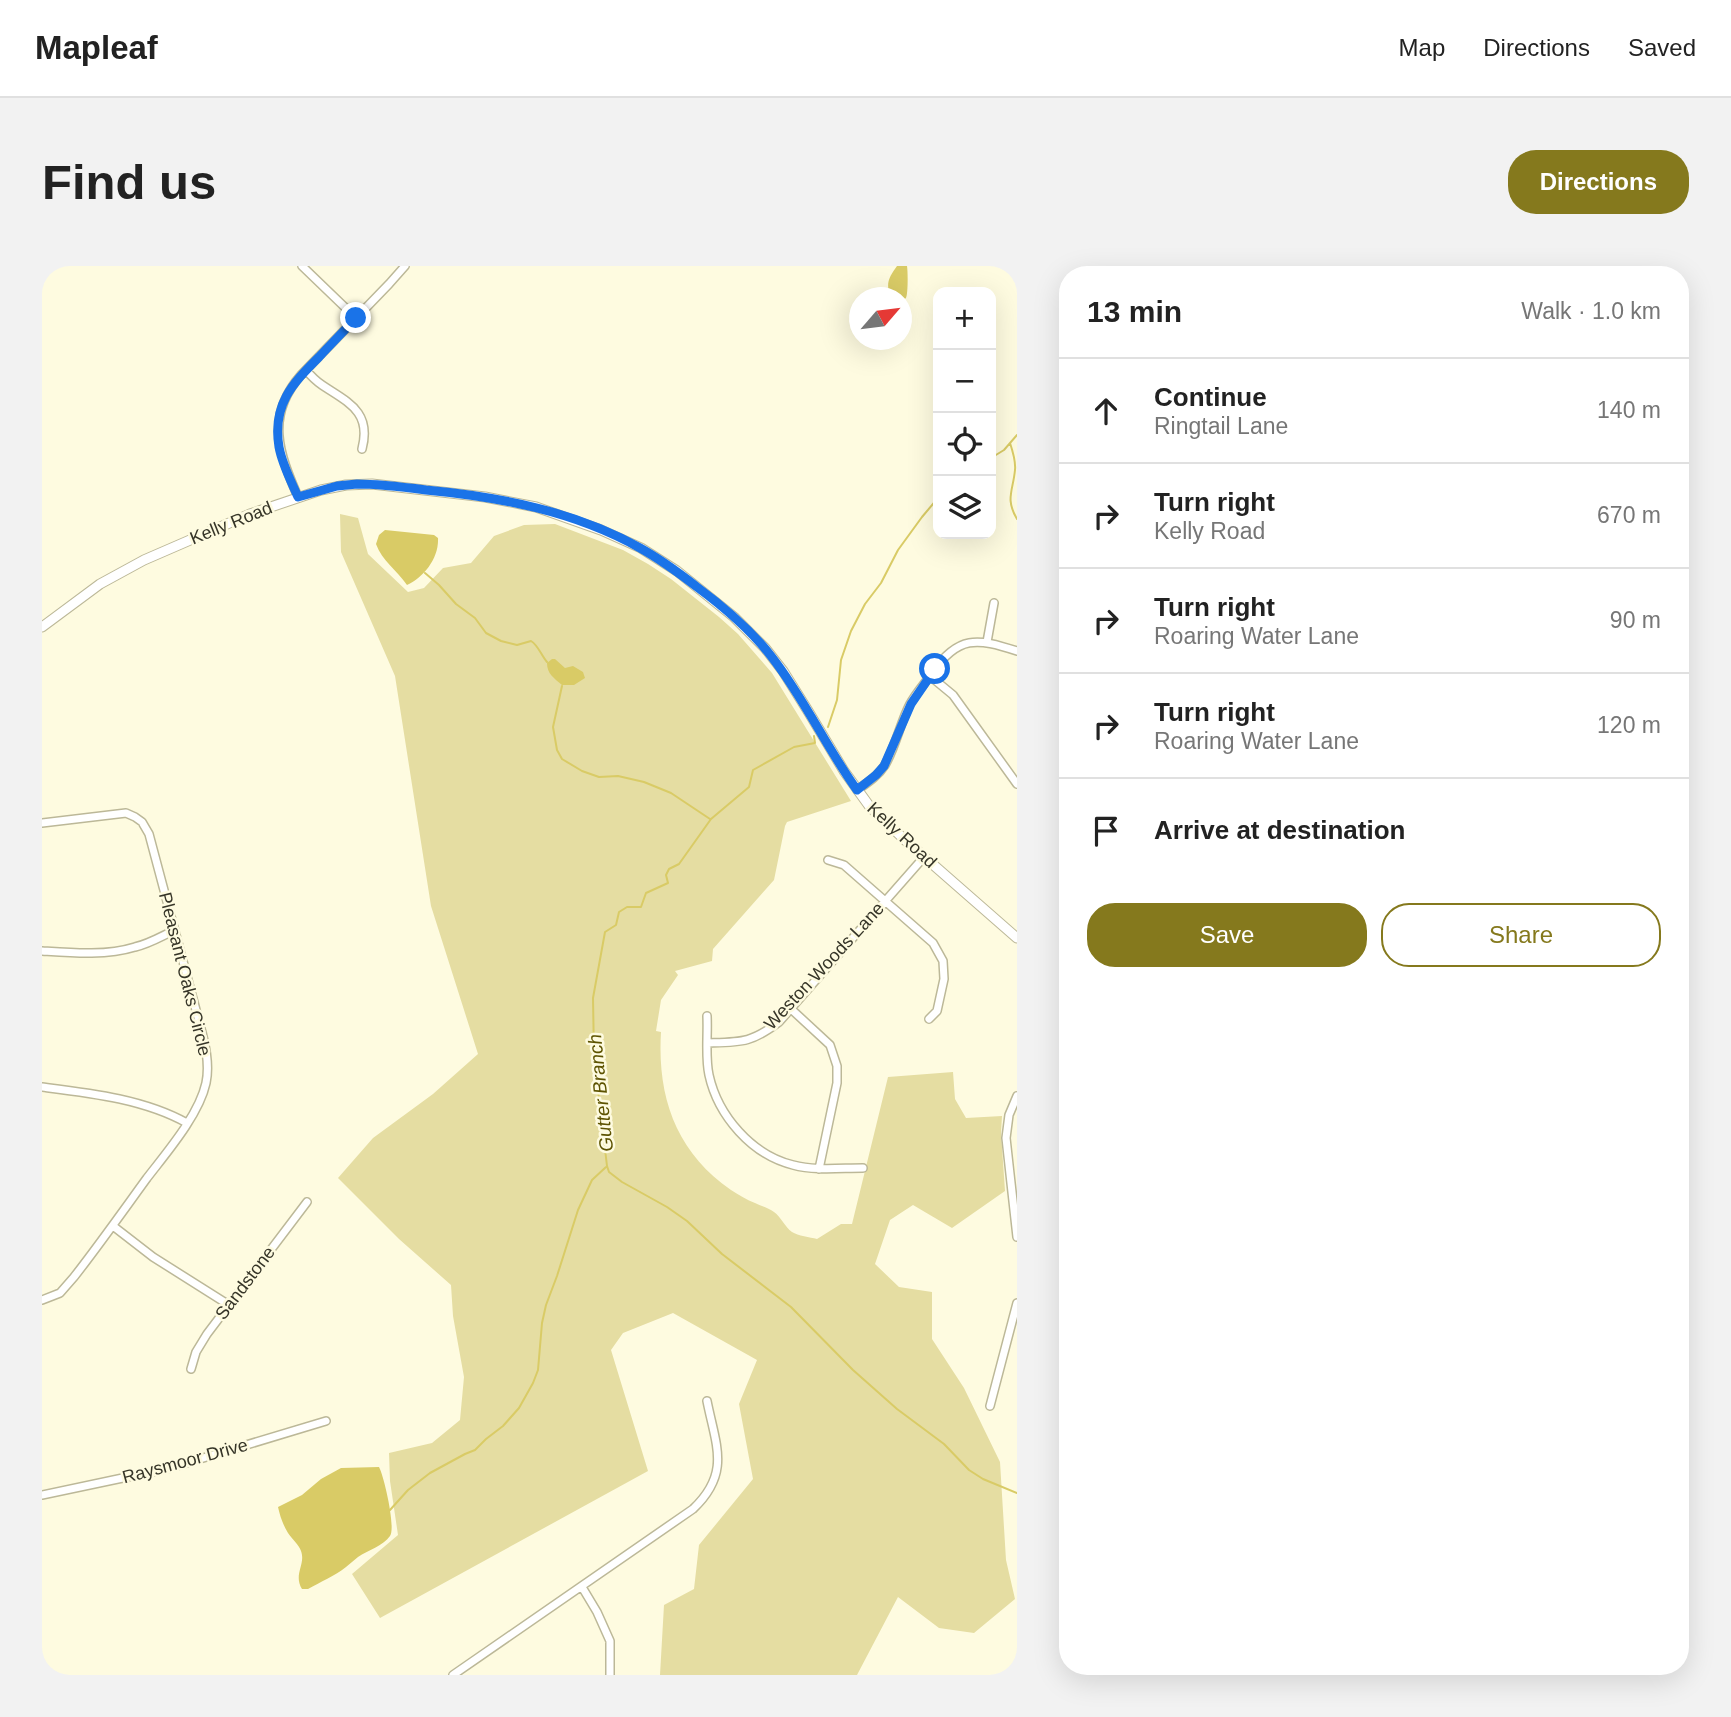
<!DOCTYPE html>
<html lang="en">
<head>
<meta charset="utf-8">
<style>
  :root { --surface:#fff; --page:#f2f2f2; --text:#222; --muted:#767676; --line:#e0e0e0; --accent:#85791d }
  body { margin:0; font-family:Arial,sans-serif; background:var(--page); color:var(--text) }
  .controls { position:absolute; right:21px; top:21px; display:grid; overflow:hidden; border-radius:14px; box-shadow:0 7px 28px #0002 }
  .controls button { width:63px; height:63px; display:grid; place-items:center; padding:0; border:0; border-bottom:2px solid var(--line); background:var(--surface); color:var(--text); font:35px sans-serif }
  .compass { position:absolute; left:807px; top:21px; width:63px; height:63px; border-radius:50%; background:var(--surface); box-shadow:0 7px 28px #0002; rotate:62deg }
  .stop { position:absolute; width:21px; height:21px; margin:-16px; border:5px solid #1a73e8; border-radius:50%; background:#fff }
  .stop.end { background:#1a73e8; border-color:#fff; box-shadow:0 2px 7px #0008 }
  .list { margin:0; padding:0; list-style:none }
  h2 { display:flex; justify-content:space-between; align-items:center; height:91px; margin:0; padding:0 28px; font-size:30px }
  h2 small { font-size:23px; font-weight:400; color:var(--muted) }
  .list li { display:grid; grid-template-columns:46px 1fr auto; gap:21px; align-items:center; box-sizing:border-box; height:105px; padding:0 28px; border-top:2px solid var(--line) }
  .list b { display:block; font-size:26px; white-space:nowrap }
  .list p { margin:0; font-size:23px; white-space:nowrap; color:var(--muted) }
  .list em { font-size:23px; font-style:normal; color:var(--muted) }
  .actions { display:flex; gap:14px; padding:21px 28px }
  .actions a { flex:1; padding:16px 0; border:2px solid var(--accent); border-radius:28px; text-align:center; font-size:24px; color:var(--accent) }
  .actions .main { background:var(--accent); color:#fff }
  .icon { flex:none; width:38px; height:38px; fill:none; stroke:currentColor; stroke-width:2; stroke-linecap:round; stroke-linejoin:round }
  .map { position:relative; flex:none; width:975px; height:1409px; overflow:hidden; border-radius:28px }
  header { display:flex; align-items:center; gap:42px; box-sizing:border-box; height:98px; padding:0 35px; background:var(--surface); border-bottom:2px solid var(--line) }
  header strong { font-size:33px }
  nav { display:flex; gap:38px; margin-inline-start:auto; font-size:24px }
  .intro { display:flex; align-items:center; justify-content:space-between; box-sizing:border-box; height:168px; padding:0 42px }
  h1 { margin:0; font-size:49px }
  .button { padding:18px 32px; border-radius:28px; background:var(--accent); color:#fff; font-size:24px; font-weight:700 }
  main { display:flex; gap:42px; padding:0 42px }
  aside { flex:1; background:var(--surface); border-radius:28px; box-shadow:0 7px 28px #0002 }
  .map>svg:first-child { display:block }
</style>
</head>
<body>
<header>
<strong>Mapleaf</strong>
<nav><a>Map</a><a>Directions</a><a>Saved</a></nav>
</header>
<div class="intro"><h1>Find us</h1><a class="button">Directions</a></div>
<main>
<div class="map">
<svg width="975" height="1409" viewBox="0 0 975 1409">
  <rect width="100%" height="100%" fill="#fefbe0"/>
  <!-- green -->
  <path fill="#e5dda2" d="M298,248L316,252L326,288L366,326L382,322L401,302L429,297L452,270L482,259L513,258L581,284L606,298L629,313L677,351L696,368L730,407L809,535L745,556L743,560L732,614L671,683L670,695L633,705L636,709L619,734L614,765L619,766C615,831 634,886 689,924C697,929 705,934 713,937C719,940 727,942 732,946C739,951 743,961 750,966C756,970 768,971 775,973L799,958H810L846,811L911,806L913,833L924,852L960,850L959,867L963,925L910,962L871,939L848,954L833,998L857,1021L890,1026V1073L922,1122L958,1196L964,1294L973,1333L932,1367L897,1362L856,1331L815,1409H618L622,1339L652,1323L657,1279L711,1213L697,1138L715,1094L631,1047L581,1067L569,1084L606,1205L338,1352L310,1308L356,1269L348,1215L347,1187L390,1177L418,1154L422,1111L411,1050L409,1019L357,973L296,912L331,872L391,828L436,788L389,640L353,410L299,286Z"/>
  <!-- water -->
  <path fill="#d9cb66" d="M855,0H865C866,6 866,28 864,32L860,35V32L849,31C843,18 847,11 855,0Z
    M343,264L392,269L396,272C397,292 382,311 365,319C355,304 340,295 334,278L337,269Z
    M510,393H513L523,402L531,400L541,406L543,412L532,419H520C512,412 505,408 505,397Z
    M337,1201C342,1210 354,1262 348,1270C341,1280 326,1284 316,1291C312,1294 308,1298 304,1301C293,1310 278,1316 266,1323H260C251,1308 264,1299 259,1285C257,1279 250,1273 246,1267C241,1259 238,1250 236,1241L260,1229L279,1213L299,1202Z"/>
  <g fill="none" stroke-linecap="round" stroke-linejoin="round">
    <!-- stream -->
    <path stroke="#d9cb66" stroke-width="2" d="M968,177C971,186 974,195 973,204C971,225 963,233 975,253
      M949,192L962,184L975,169
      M383,307L397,319L414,338L433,352L444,367L459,375L475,379L489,375C496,379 499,389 505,396
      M520,420L511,461L515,484L520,493L540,505L557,511L576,510L602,516L629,527L668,553
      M786,461L795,434L799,394L809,365L823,338L839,317L856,284L880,251L896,232
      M772,470L773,477L752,481L711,504L707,521L669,553L637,598L627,603L624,609L626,617L604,627L599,641H585L577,646L574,659L563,666L551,732L552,790L565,900L567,906L580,916L625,941L645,955L680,988L749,1041L811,1104L855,1143L902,1178L927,1204L941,1213L975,1227
      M348,1244L366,1224L388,1207L423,1188L433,1184L444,1173L461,1160L477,1142L491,1117L496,1104L500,1057L504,1039L515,1010L536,944L550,914L564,901"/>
    <defs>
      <path id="minor" d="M260,0L314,52
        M264,104C269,110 274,115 280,119C305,136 330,145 320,183
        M256,231C237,187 223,150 259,109L347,18L363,0
        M945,376L952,337
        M888,410L911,429L975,518
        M815,524C825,517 836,510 843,499C854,480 858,457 868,438C874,427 883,417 890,407C916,369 935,372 975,385
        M0,557L84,547L93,551L100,556L107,568L158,759C163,777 168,798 164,817C157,849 125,886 105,912C81,945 57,979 32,1011L18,1027L0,1034
        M786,594L802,599L891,677L901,695L902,713L895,745L887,753
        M0,685C30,687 64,690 93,681C107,678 120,670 133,664
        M748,742L788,779L795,800V817L777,903
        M665,750C666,769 663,791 667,809C676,850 710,889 751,899C773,905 798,902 821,902
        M666,777C700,776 709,777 737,756L882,591
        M0,821C48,827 102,833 145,857
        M975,830L967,849L964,872L975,971
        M71,960L111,991L187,1039
        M149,1103L154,1086L165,1068L265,936
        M948,1140L975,1037
        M0,1229L128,1202L284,1155
        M540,1321L555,1346L568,1375V1409
        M411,1409L651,1243C689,1207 674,1180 665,1135"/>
      <path id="tertiary" d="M0,361L58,318L102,294L208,248L279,224L304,219L330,218L443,231L494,241L559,264L599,282L635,305L692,351L723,382L741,405L766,445L802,505L828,541L863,574L975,672"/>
    </defs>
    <!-- minor casing -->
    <use href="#minor" stroke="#bcb898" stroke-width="10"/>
    <!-- tertiary casing -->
    <use href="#tertiary" stroke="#bcb898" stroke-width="11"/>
    <!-- minor -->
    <use href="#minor" stroke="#fff" stroke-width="7"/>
    <!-- tertiary -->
    <use href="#tertiary" stroke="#fff" stroke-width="9"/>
  </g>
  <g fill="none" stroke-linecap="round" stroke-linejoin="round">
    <!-- route -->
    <path stroke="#1a73e8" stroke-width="9" d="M314,52C302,65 289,78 277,91C250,118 230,139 237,181C240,198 249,215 256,231L295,220L315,218C338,218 361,221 384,224C458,231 532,245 598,282C618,293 637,307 655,321C682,341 708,363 729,390C762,432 784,481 815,524L834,509L842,500L869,438L893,403"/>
  </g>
  <g text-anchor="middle" stroke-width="5" stroke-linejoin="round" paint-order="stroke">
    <!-- street labels -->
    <g font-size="18" fill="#363528" stroke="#fefbe0">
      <text transform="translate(189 257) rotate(-22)" y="6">Kelly Road</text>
      <text transform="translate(860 569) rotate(43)" y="6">Kelly Road</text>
      <text transform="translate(782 700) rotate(-47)" y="6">Weston Woods Lane</text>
      <text transform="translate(143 708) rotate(76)" y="6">Pleasant Oaks Circle</text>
      <text transform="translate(203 1017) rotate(-53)" y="6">Sandstone</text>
      <text transform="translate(143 1195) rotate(-15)" y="6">Raysmoor Drive</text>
    </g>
    <!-- water labels -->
    <g font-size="19" font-style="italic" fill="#5d5300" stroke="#fefbe0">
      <text transform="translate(558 827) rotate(-96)" y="7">Gutter Branch</text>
    </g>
  </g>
</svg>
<div class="controls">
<button>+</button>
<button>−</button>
<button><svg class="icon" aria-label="locate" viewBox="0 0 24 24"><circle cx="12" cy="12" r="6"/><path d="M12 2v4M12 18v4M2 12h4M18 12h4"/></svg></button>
<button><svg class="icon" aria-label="layers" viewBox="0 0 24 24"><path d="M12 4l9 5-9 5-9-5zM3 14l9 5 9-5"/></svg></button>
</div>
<svg class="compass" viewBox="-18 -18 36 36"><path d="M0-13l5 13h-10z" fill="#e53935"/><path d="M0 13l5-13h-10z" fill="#767676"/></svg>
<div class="stop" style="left:893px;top:403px"></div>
<div class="stop end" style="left:314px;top:52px"></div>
</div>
<aside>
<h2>13 min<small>Walk · 1.0 km</small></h2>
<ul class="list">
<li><svg class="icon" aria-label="ahead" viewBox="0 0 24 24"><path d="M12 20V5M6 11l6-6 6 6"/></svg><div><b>Continue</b><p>Ringtail Lane</p></div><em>140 m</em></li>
<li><svg class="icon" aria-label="right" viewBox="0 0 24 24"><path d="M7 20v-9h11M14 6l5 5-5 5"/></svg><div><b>Turn right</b><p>Kelly Road</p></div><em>670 m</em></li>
<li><svg class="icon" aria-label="right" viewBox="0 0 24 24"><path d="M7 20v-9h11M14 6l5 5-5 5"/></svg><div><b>Turn right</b><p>Roaring Water Lane</p></div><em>90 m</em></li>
<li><svg class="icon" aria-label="right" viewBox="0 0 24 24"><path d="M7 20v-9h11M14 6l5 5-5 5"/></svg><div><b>Turn right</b><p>Roaring Water Lane</p></div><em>120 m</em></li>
<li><svg class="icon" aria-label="arrive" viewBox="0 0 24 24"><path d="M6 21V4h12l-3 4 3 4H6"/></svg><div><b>Arrive at destination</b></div></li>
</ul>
<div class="actions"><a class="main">Save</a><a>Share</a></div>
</aside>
</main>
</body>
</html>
